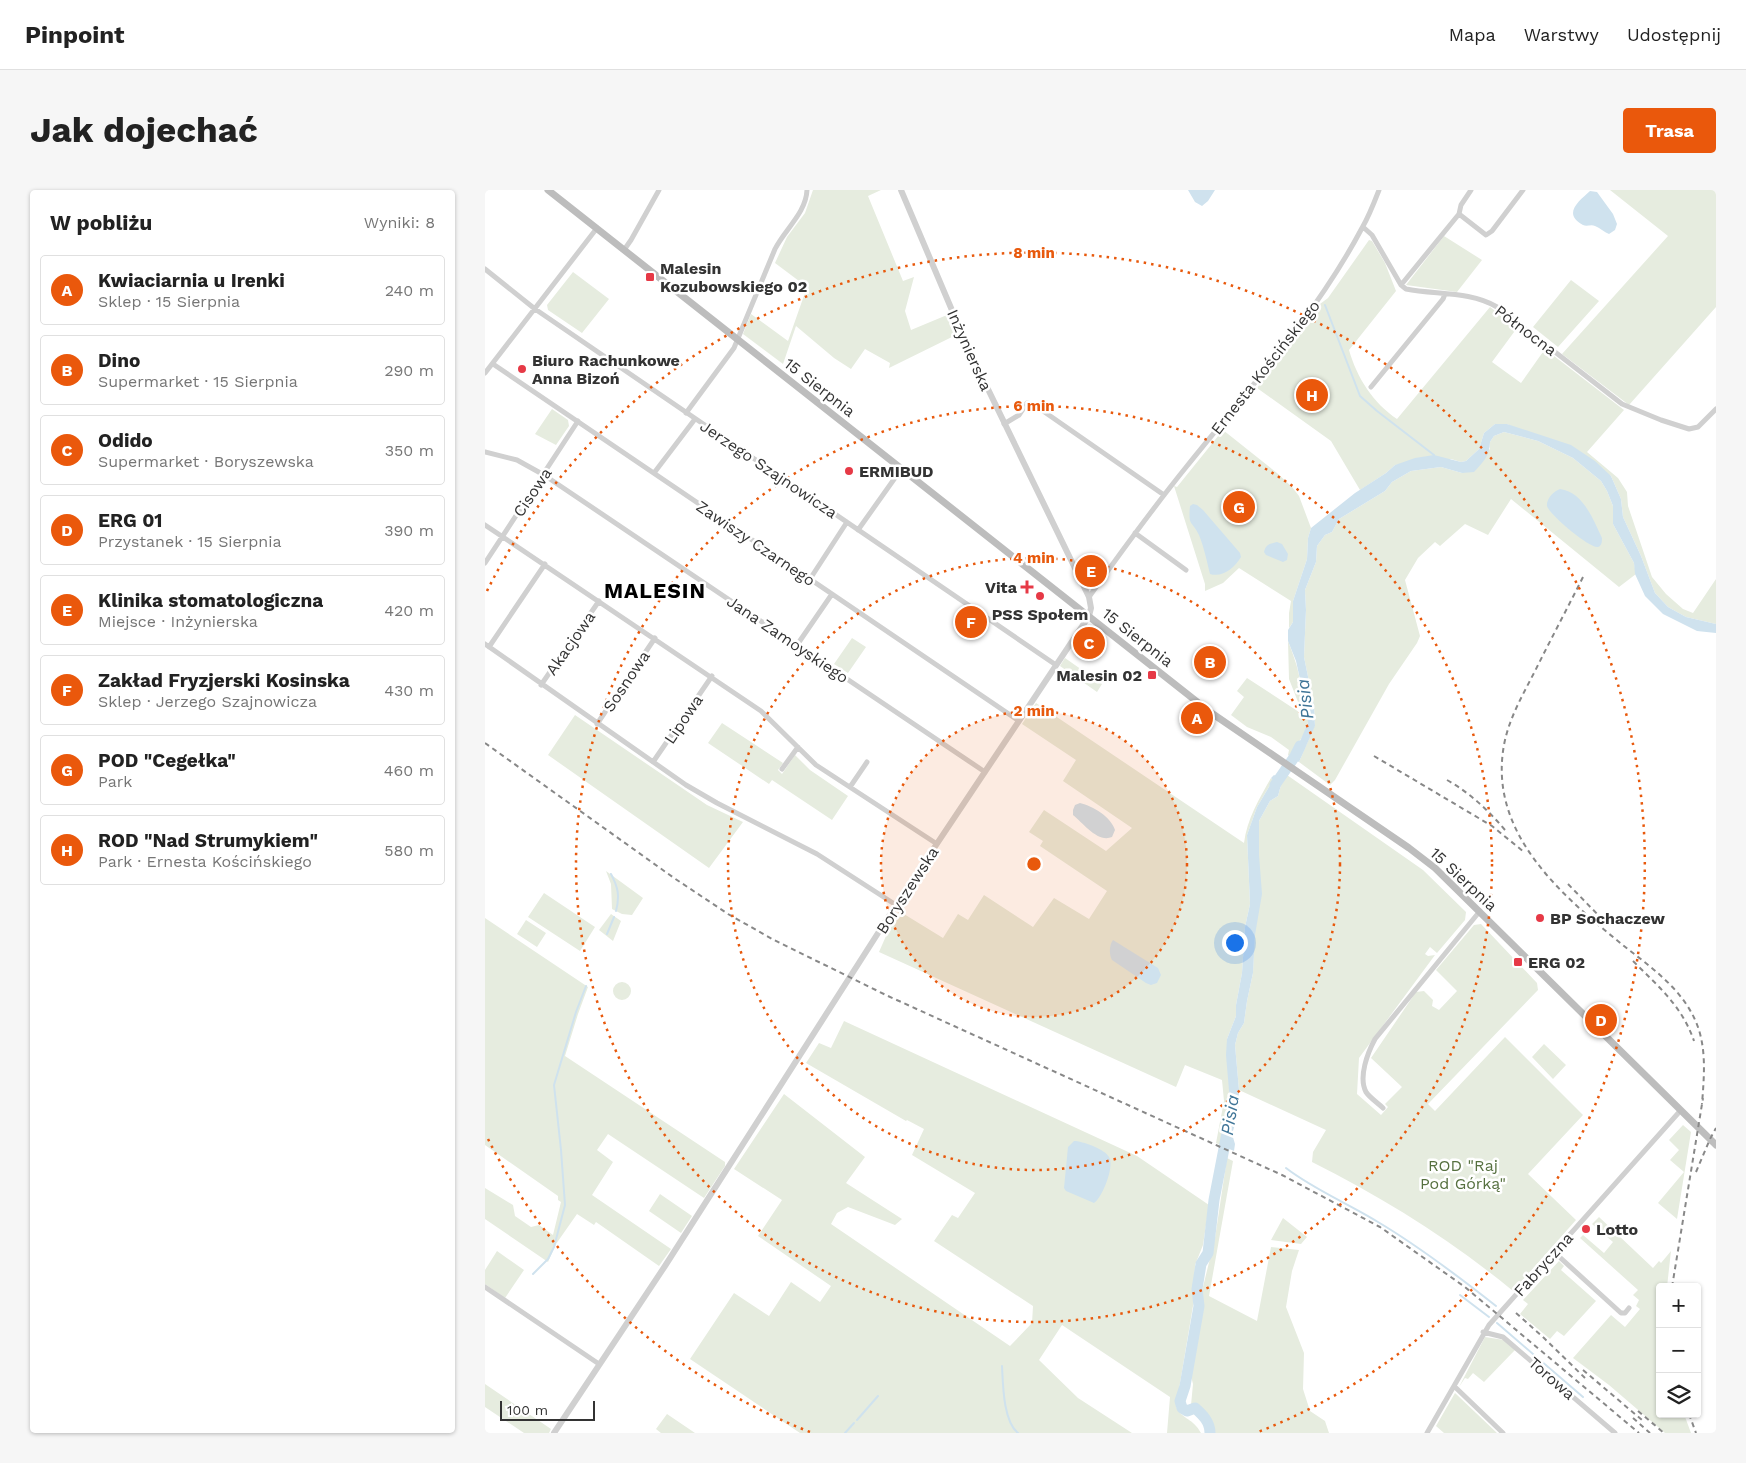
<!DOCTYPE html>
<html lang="pl">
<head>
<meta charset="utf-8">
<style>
  :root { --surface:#fff; --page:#f6f6f6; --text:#222; --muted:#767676; --line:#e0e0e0; --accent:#ea580c }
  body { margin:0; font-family:"Work Sans",sans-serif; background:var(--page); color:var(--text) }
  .controls { position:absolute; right:15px; bottom:15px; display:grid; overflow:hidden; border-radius:5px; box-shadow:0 1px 4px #0004 }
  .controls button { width:45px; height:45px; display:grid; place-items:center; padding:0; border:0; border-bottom:1px solid var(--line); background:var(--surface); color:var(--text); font:25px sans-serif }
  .scale { position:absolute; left:15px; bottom:12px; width:95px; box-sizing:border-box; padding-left:5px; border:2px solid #333; border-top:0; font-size:14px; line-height:18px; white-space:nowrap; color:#333; -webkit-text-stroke:4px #fff; paint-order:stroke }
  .you { position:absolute; left:749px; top:752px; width:18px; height:18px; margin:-12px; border:4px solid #fff; border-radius:50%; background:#1a73e8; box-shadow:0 0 0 8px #1a73e833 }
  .badge { display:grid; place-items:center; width:32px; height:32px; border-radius:50%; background:var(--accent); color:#fff; font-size:16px; font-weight:700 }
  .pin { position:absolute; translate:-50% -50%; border:2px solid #fff; box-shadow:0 1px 5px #0006 }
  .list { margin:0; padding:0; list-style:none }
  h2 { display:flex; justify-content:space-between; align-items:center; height:65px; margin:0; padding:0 20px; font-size:21px }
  h2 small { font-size:16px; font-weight:400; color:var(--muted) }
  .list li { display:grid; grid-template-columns:32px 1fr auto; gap:15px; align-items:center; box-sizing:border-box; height:70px; margin:0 10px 10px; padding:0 10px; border:1px solid var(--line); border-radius:5px }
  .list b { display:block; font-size:19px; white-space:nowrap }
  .list p { margin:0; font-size:16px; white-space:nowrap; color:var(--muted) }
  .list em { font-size:16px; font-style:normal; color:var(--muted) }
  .icon { flex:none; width:28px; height:28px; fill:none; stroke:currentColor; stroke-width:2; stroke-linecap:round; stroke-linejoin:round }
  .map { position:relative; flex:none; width:1231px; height:1243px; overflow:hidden; border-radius:5px }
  header { display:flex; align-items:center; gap:30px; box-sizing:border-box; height:70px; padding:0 25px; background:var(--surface); border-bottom:1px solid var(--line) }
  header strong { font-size:24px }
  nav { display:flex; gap:28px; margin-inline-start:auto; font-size:18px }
  .intro { display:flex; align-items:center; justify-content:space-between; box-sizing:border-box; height:120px; padding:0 30px }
  h1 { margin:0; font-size:35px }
  .button { padding:12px 22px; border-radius:5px; background:var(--accent); color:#fff; font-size:18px; font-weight:700 }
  main { display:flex; gap:30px; padding:0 30px }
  aside { flex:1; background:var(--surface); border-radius:5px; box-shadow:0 1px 4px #0004 }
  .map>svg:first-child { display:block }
</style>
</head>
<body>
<header>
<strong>Pinpoint</strong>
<nav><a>Mapa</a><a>Warstwy</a><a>Udostępnij</a></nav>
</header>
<div class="intro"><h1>Jak dojechać</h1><a class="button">Trasa</a></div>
<main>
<aside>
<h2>W pobliżu<small>Wyniki: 8</small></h2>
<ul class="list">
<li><span class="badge">A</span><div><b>Kwiaciarnia u Irenki</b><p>Sklep · 15 Sierpnia</p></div><em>240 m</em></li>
<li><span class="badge">B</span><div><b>Dino</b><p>Supermarket · 15 Sierpnia</p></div><em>290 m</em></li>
<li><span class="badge">C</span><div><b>Odido</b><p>Supermarket · Boryszewska</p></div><em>350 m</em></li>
<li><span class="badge">D</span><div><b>ERG 01</b><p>Przystanek · 15 Sierpnia</p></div><em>390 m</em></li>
<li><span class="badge">E</span><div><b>Klinika stomatologiczna</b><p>Miejsce · Inżynierska</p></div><em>420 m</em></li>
<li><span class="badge">F</span><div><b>Zakład Fryzjerski Kosinska</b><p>Sklep · Jerzego Szajnowicza</p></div><em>430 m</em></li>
<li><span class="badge">G</span><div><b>POD &quot;Cegełka&quot;</b><p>Park</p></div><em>460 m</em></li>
<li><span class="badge">H</span><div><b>ROD &quot;Nad Strumykiem&quot;</b><p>Park · Ernesta Kościńskiego</p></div><em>580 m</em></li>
</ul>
</aside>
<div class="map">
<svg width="1231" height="1243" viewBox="0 0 1231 1243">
  <rect width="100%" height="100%" fill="#fff"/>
  <!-- green -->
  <path fill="#e6ecdf" d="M328,0H396L383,6L418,91L429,87L420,121L426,140L462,125L471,145L404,178L405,173L380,159L366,179L349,168L311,136L298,174L258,144L266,124L303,151L322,97L290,73L302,47L320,23Z
    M1125,0H1231V117L1144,215L1077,164L1183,46Z
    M959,46L997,70L972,102L921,95Z
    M884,50L887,51L900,73L911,101L864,160C872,188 888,213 912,229L1005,117L1032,138L1007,172L1036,193L1060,159L1139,220L1102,262L1133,288L1142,302L1143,316L1167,387L1181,404L1198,419L1208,423L1231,389V434L1201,427L1183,417L1170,403L1156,366L1138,327L1136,309L1126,286L1022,234H1010L999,243L994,259L981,271L976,272L966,269L910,275L901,283L875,300L846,251L772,198L835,114L843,108Z
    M88,82L124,109L97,143L63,120L62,115Z
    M1086,90L1114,111L1073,157L1048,137Z
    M67,219L83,230L84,236L71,255L50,244Z
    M738,240L792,283L807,297L814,306L826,338L823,348L822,369L808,411V432L804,438V423L806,411L754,378L738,393L720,401V394L689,296L692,297Z
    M1019,242L1053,251L1088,268L1116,291L1122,301L1128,316V334L1149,373L1151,384L1134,397L1026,309L1003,345L980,334L955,356L950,352L933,368L920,390L935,446L932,453L904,494L850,590L845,595L814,572L830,535L829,516L819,467L821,420L820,400L831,372L832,356L840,345L847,342L854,329L900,301L907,292L926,281L956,277L977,283L1005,259V252L1009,246Z
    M367,448L381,457L363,483L349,474Z
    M803,451C808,464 813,477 815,491C816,495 815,499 816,503C818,513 825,520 823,532C821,544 811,556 804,566L803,565L804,560L786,547L762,537L746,525L759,507L752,501L762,488L814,522L815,517L804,489Z
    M580,468L617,494L612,502L575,476Z
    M551,513L759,653C762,629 774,609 786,588L788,590L772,617L762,645L765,714L760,737L757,783L751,815V826L742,849L745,912L742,931L735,955L731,953L739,911L737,890L700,875L691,897L394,762L408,730L414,721L458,748L473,724L483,730L499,705L548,737L569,708L604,729L622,701L555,656L558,651L544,642L559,620L621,661L647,638L578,591L591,570L537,534Z
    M90,525L222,615L258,632L224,678L63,565Z
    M237,533L298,573L293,580L297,584L310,565L325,580L363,606L347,630L287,590L284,594L223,553Z
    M802,585L938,680L981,722L980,730L952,763L945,757L940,764L943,766L950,765L874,868L872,904L896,925L903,917L900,914L917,897L886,868L931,802L939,801L948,810L947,816L954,820L972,801L951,780L989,735L996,734L1052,793L1053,800L943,914L950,921L1020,847L1098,925L1043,984L1091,1030L1028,1101C966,1050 899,1008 827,972L828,962L841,940L754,900L750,855L753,843L759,833L762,811L768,783L774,631L785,611L793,606L796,595Z
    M121,681L158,708L147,725L137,724L127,719L126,694Z
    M59,703L110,737L95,761L43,727Z
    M126,724L136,731L128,751L114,740Z
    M0,728L103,797L93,824L80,866L240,972V976L219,1008L123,944L112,960L128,972L107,1005L186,1059L174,1076L111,1032L109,1035L92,1024L71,1054L63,1072L0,1029V998L28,1015L30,1026L46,1037L54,1035L68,1045L76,1012L73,1010V1006L0,955Z
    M41,730L61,743L52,757L32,744Z
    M128 801a9 9 0 1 1 18 0a9 9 0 1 1-18 0Z
    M359,831L652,966L724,1015L718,1055L710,1075L709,1110L691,1217C698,1230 708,1228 716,1243H682L685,1207L577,1135L554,1170L593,1208L647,1243H315L205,1169L249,1103L284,1126L306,1092L335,1112L346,1096L273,1046L297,1010L249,979L299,904L380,967L361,993L417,1029L410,1035L363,1017L352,1023L346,1034L525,1156L547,1133L548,1116L449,1051L467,1025L473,1028L490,1003L427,965L439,939L422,930L421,931L321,873L334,853L346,858Z
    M1059,854L1081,875L1068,889L1047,867Z
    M1198,935L1206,942L1192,1029L1173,1013L1199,982L1185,970L1194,960L1184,950Z
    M742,968L748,971L724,1106L772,1131L786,1057L814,1060L807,1081L801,1117L819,1163L818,1199L825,1221L840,1231L844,1243H730L727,1230L711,1215H706L708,1194L706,1186L717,1116L716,1105L730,1048Z
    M175,1004L207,1026L196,1043L164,1021Z
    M1114,1027L1168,1078L1174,1071L1176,1073L1186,1061L1182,1097H1175V1224H1199L1206,1243H1180L1124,1195L1088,1168L1126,1125L1140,1137L1155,1119L1151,1116L1154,1110L1148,1105L1153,1100L1095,1048L1098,1045L1119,1063L1128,1052L1107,1034Z
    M798,1028L822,1047L816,1054L786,1050Z
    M12,1061L39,1080L20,1108L0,1094V1080Z
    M1074,1071L1079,1076L1076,1080L1111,1111L1079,1146L1072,1141L1065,1149L1035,1124L1043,1114L1038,1110Z
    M1000,1147L1019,1150L1030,1160L999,1192L988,1183L983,1189L980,1188L974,1197Z
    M0,1194L66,1239L64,1243H39L0,1217Z
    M970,1203L1012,1243H959L951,1236Z
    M182,1224L210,1243H176L171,1239Z"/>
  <!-- water -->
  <path fill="#cfe2ee" d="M703,0H730L723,11L717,16L710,12Z
    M1105,1L1112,2L1128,24L1132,34L1130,40L1124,44C1119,42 1115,38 1110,36C1106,34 1102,37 1098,35C1077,24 1094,11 1105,1Z
    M1010,234H1022L1086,255L1110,271L1126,286L1136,309L1138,327L1156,366L1170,403L1183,417L1201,427L1231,434V443L1212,441L1178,424L1160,406L1150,384L1149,373L1128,334V316L1122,301L1116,291L1088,268L1053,251L1019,242L1009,246L1005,252C1005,266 997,273 989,282L977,283L956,277L926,281L907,292L900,301L854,329L847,342L840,345L832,356L831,372L820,400L821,420L819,467L829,516L830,536L814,572L804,566L815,551L823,533L821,514L817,509L815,500L816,494L811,471L803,451V440L808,432V411L822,369L823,348L826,338L870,303L901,283L910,275L930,268L949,265L976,272L981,271L994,259L999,243Z
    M1075,299C1098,302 1108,329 1117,348C1117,351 1117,356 1113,357C1105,359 1064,324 1062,316C1061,309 1069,301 1075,299Z
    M708,314L712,315L718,320L755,363L756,367C750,377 738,388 725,384C722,372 719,357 714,345C707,330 703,337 705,316Z
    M792,352L797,354L803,364L802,370L798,372L781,365L779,362C781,354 785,354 792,352Z
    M795,580L802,585L796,595L793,606L785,611L774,631V665L777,704L770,745L768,783L762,811L759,833L753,843L750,855L754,900L753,925L747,944L750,954L749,961L735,955L742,931L745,912L741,865L742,849L751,826V815L757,783L760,737L765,714L762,645L772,617L788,590L786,588L789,585L791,586Z
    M595,613C608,616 626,627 630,640L627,647C613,653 599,634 588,625V620L590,615Z
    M628,750L673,778L676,785L672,793L666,795L661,793L627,770C624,765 624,755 628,750Z
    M589,951C597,951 620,959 624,967C630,976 617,1008 609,1013L581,1001L579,998L583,957Z"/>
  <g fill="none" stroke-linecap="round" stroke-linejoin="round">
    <!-- stream -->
    <path stroke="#cfe2ee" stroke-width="2" d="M840,115L875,206L892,221L949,265
      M126,684C133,697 135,706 131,721
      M122,744L129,727
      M801,978C828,999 864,1014 893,1032C935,1057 973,1086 1011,1116
      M48,1084L63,1069L69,1057L80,1015L76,960L69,895L91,822L101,796
      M975,1105L1004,1127
      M1012,1133L1098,1207
      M517,1176C518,1194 518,1231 533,1243
      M372,1230L393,1206
      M360,1243L369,1233"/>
    <!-- river -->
    <path stroke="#cfe2ee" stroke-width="11" d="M790,595L810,566L815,556
      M725,1243C725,1232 718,1225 710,1218L702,1221L697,1218L695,1211L700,1196L714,1116L712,1099L716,1074L723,1063L729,1010L742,943"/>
    <!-- minor -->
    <path stroke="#d0d0d0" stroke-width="5" d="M974,24L916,95L921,99C951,105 985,101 1012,117L1137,214L1176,230L1204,239L1213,237L1231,219
      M974,24L1001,45L1007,41L1038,0
      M974,24L976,15L986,0
      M878,37L887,45L916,95
      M139,60L146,50L174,0
      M0,79L50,119L571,475
      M8,174L534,531
      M0,183L112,38
      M886,197L958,109L960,104
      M201,223L249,158L290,59C300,39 321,23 322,0
      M519,234L534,225L542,213L548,214L679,305
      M0,262L32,270L59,285L500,582
      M169,283L210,229
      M0,335L276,521L331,575L452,654
      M373,340L417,278
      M650,343L701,380
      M0,373L93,231
      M325,389L362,332
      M604,407C636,362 668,318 702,276C763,200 831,125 877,38C884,26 889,13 894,0
      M0,454L201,595L232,613L332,664L411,715
      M312,455L347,404
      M4,457L60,374
      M56,495L114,411
      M112,534L170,448
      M168,572L227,486
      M297,579L313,557
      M365,597L382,572
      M898,918C893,913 885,908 881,902C873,887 883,862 890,849L995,721
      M1069,1062L1136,1123H1140L1144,1118
      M0,1097L114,1174
      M998,1142L1018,1147L1130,1243
      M969,1196L1018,1243
      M942,1243L1004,1135L1196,920"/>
    <!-- tertiary -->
    <path stroke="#d0d0d0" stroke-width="6" d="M69,1243L180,1076L411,715L604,426L606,418L604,407L483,158L416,0"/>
    <!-- secondary -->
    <path stroke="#bdbdbd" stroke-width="7" d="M63,0L725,522L924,658L950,678L1231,955"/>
    <!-- rail -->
    <path stroke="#888" stroke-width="2" stroke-dasharray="5 4" stroke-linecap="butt" d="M1098,387C1083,417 1067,447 1052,477C1040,501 1026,524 1020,550C1000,641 1076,705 1139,756C1167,778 1197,799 1211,832C1222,858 1219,887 1217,914
      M0,553L189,688L243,724L289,750L403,806L797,985L895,1037L980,1097L1154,1243
      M889,566L1007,636L1039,662
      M962,590C985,603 1003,620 1020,640
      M1083,694L1118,730
      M1148,771C1173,796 1197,816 1209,851
      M1211,982L1225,949L1231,938
      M1187,1097L1218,908
      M1031,1123L1059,1148L1100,1188
      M1098,1180L1157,1230
      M1153,1221L1179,1243
      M1204,1224L1211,1243
      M1148,1228L1165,1243"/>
  </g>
  <!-- distance rings -->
  <circle cx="549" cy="674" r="153" fill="#e8590c" fill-opacity=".12"/>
  <g fill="none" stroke="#e8590c" stroke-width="2.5" stroke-dasharray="2.5 5">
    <circle cx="549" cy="674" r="153"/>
    <circle cx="549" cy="674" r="306"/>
    <circle cx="549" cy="674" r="458"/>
    <path d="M325 1242A611 611 0 0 1 2 947M2 401A611 611 0 1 1 773 1242"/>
  </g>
  <!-- markers -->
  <g fill="#e63946" stroke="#fff" stroke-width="2">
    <rect x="160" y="82" width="10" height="10" rx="2.5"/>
    <circle cx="37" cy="179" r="5"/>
    <circle cx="364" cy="281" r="5"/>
    <path d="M539.5 389.5h5v5h5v5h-5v5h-5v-5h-5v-5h5z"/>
    <circle cx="555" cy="406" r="5"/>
    <rect x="662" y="480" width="10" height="10" rx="2.5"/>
    <circle cx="1055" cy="728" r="5"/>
    <rect x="1028" y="767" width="10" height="10" rx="2.5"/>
    <circle cx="1101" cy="1039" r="5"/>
  </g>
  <g text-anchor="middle" stroke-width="5" stroke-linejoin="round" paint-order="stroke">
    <!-- poi labels -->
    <g font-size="16" font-weight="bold" fill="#333" stroke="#fff" text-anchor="start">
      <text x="175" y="84">Malesin<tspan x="175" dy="18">Kozubowskiego 02</tspan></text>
      <text x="47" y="176">Biuro Rachunkowe<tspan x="47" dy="18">Anna Bizoń</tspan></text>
      <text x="374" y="287">ERMIBUD</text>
      <text x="532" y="403" text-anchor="end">Vita</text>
      <text x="555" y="430" text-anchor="middle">PSS Społem</text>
      <text x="657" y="491" text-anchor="end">Malesin 02</text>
      <text x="1065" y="734">BP Sochaczew</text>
      <text x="1043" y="778">ERG 02</text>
      <text x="1111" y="1045">Lotto</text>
    </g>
    <!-- street labels -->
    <g font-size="16" fill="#333" stroke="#fff">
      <text transform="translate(1041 140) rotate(37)" y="6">Północna</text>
      <text transform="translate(485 160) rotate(66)" y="6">Inżynierska</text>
      <text transform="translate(780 177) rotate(-52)" y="6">Ernesta Kościńskiego</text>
      <text transform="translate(335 197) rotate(38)" y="6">15 Sierpnia</text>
      <text transform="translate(284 279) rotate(34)" y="6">Jerzego Szajnowicza</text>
      <text transform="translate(47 302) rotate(-56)" y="6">Cisowa</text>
      <text transform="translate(271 353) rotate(34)" y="6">Zawiszy Czarnego</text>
      <text transform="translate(653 447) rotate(38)" y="6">15 Sierpnia</text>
      <text transform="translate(303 449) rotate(34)" y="6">Jana Zamoyskiego</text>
      <text transform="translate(85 453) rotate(-55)" y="6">Akacjowa</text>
      <text transform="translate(141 491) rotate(-56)" y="6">Sosnowa</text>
      <text transform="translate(198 529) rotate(-56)" y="6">Lipowa</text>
      <text transform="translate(979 689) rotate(43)" y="6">15 Sierpnia</text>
      <text transform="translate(422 700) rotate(-57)" y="6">Boryszewska</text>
      <text transform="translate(1058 1074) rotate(-48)" y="6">Fabryczna</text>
      <text transform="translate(1067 1188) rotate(41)" y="6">Torowa</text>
    </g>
    <!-- park labels -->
    <g font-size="16" fill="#56703f" stroke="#fff">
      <text x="978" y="981">ROD "Raj<tspan x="978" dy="18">Pod Górką"</tspan></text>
    </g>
    <!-- water labels -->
    <g font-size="18" font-style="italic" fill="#3f7597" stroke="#fff">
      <text transform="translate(820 509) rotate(-97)" y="6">Pisia</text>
      <text transform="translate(745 925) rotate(-81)" y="6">Pisia</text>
    </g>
    <!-- district labels -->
    <g font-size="21" font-weight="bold" letter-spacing="1" fill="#000" stroke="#fff">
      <text x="170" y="408">MALESIN</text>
    </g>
  </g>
  <circle cx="549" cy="674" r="8" fill="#e8590c" stroke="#fff" stroke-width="2.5"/>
  <g font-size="15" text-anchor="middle" font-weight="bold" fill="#e8590c" stroke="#fff" stroke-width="5" stroke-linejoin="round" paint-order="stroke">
    <text x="549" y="68">8 min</text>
    <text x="549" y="221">6 min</text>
    <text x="549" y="373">4 min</text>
    <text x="549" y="526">2 min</text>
  </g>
</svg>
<div class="controls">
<button>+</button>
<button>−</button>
<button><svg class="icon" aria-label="layers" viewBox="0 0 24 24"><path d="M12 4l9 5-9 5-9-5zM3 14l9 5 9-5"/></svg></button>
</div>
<div class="scale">100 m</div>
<div class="you"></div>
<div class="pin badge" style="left:712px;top:528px">A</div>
<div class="pin badge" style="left:725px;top:472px">B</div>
<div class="pin badge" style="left:604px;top:453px">C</div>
<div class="pin badge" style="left:1116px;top:830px">D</div>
<div class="pin badge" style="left:606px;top:381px">E</div>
<div class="pin badge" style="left:486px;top:432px">F</div>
<div class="pin badge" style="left:754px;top:317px">G</div>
<div class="pin badge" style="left:827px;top:205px">H</div>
</div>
</main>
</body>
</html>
